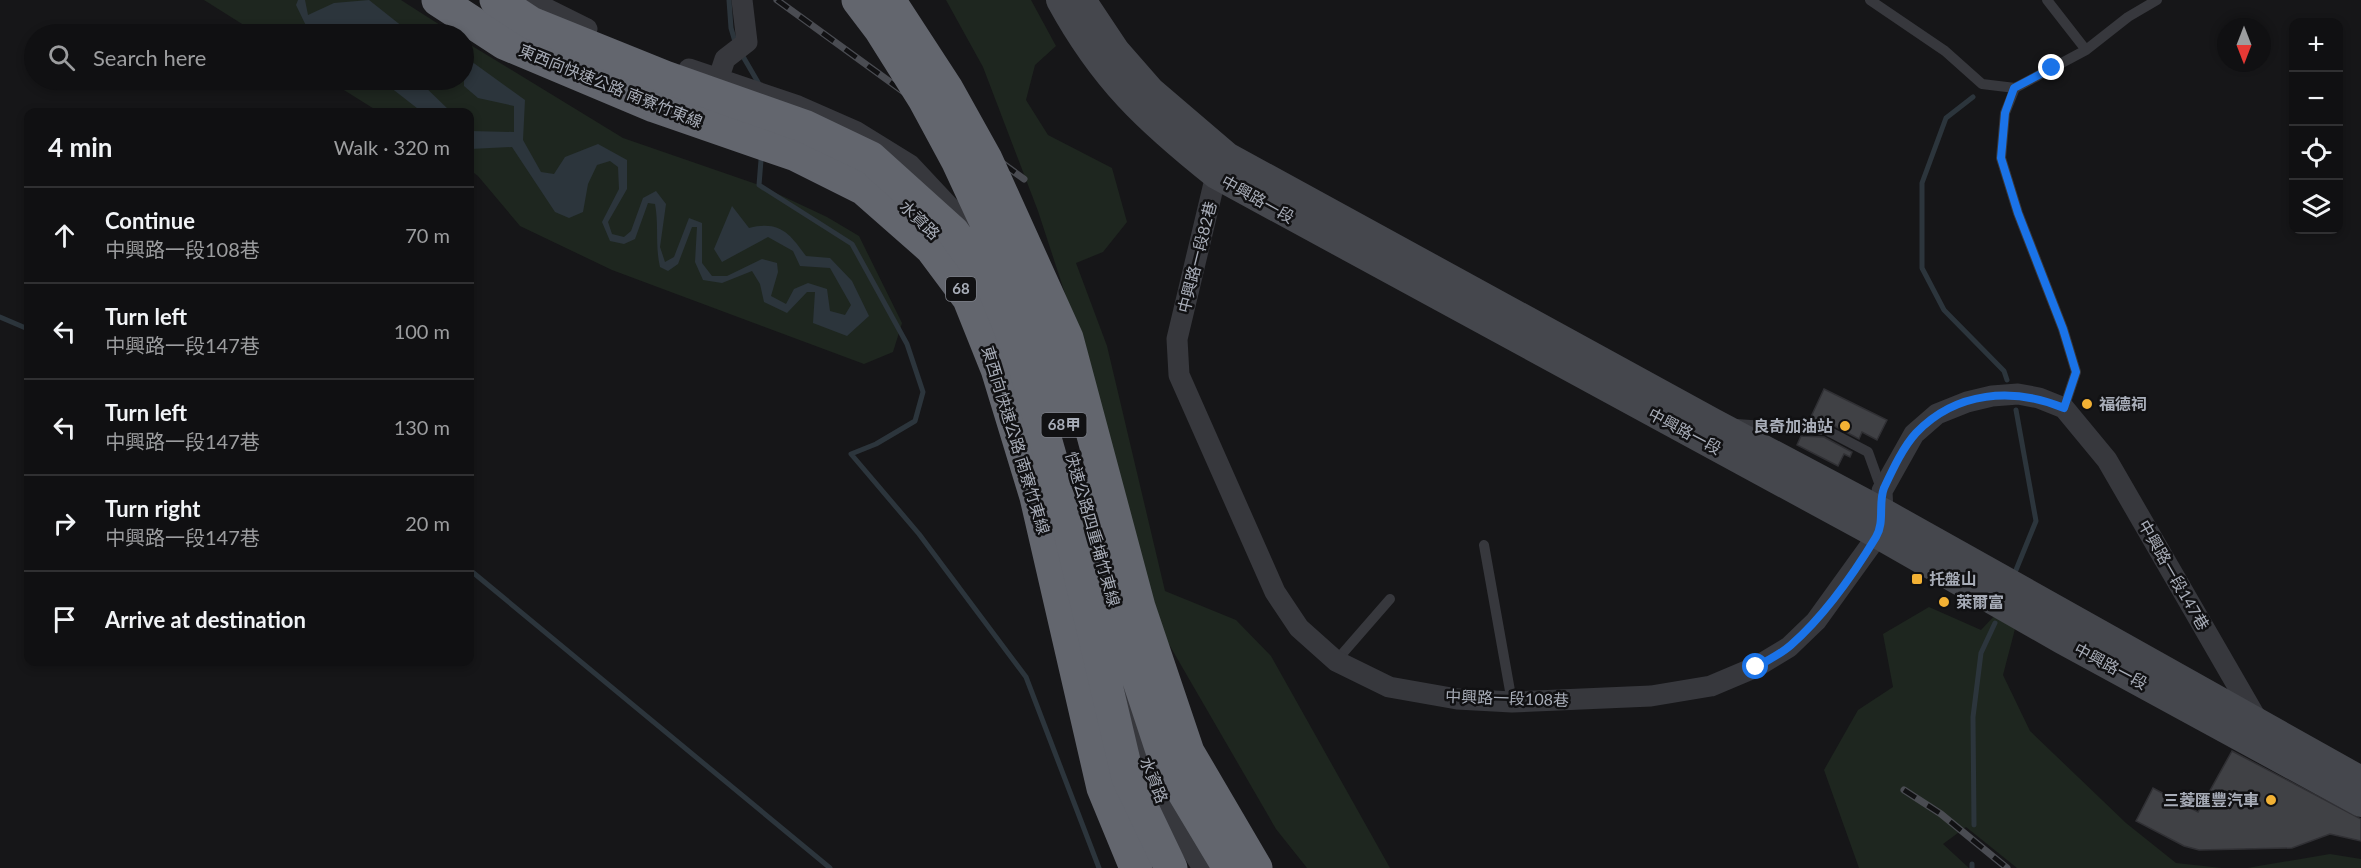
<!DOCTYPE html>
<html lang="en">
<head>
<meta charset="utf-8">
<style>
  :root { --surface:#101012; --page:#19191b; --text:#f1f3f6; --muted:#9c9d9f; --line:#303032 }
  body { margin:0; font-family:Lato,"Noto Sans TC",sans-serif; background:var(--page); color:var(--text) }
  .controls { position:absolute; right:18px; top:18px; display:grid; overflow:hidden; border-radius:12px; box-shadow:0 3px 9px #0003 }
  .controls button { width:54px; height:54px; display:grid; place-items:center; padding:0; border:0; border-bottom:2px solid var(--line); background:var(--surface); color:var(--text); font:30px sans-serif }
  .compass { position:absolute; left:2217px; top:18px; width:54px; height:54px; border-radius:50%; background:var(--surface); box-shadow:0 3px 9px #0003; rotate:180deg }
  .stop { position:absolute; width:18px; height:18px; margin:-14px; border:4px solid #1a73e8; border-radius:50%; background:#fff }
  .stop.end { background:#1a73e8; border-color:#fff; box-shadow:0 2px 6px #0008 }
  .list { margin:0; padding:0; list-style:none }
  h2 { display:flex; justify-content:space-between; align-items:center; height:78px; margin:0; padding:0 24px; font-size:26px }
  h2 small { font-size:20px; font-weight:400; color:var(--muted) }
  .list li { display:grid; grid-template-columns:39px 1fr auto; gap:18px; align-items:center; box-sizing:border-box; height:96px; padding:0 24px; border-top:2px solid var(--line) }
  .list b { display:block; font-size:22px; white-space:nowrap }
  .list p { margin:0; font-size:20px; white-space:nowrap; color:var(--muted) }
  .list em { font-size:20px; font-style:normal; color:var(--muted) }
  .icon { flex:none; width:33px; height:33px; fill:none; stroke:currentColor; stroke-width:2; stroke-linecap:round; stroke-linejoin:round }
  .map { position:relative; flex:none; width:2361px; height:868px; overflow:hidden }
  .search { position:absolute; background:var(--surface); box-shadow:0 3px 9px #0003; left:24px; top:24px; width:450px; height:66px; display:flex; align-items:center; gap:15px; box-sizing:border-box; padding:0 21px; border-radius:33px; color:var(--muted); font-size:22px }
  .panel { position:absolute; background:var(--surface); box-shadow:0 3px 9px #0003; left:24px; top:108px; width:450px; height:558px; border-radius:12px }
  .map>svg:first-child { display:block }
</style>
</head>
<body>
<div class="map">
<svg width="2361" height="868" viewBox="0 0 2361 868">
  <rect width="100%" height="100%" fill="#161618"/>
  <!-- green -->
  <path fill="#1e261f" d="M204,0H401L454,34H258Z
    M946,0H1031L1056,46L1035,65L1026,100L1048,135L1112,168L1127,222L1103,252L1076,263L1107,346L1165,591L1236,620L1271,656L1390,868H1307L1276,829L1163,634L1074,321L1038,211L983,67Z
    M464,41L623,138L759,185L827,217L859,236L902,323L893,352L864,364L612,270L520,226L478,176L470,170V112H379L328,80H464Z
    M1929,607L1981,630L1997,613L2016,625L2003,675L2030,731L2126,823L2176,863L2222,868H2017L1966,827L1943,844L1969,868H1859L1824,770L1858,710L1893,687L1883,634Z
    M2330,854L2361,859V868H2247Z"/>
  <!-- water -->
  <path fill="#2c353c" d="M298,0H305L308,15L334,3L369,0L403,27L404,34H310L296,5Z
    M464,56L525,100L523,140L541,172L554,174L565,157L598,144L627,160V189L608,222L612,234L624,237L631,231L643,198L656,191L666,204L660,247L665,262L674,257L689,218L702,223V263L712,276H727L762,259L777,263L778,272L771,296L786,304L794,289L808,283L827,289L830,311L845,315L851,305L830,268L800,266L793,251L768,237L722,262L714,249L732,206L749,228C780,220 790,234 806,256L830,258L852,281L869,316L847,336L813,323L815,292H807L787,313L764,302L760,284L752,271L722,283L703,280L695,262L697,227H692L678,264L668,271L660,267C655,246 659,225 655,204L648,203L635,239L624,244L610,241L602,222L619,189L618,167L610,161L597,165L588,184L583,212L569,218L555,212L512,147L470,149V131L514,132V106L478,98L464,86Z
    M381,80H418L451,112H422Z"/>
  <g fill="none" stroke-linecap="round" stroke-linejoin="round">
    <!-- stream -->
    <path stroke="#2c353c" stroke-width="5" d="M729,0L731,28L736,45
      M741,53L759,84
      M1973,97L1946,118L1922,183V268L1944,310L2004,371L2007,380
      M761,160L759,185L852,244L907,344L923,392L915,421L876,444L851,454L919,534L1026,677L1099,868
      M0,317L28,329
      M2016,410L2036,521L2016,570
      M470,570L830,868
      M1974,825L1973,717L1981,653L1995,623
      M1972,868V864"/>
  </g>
  <!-- building -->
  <path fill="#404145" stroke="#303034" stroke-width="1.5" d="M1824,389L1887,420L1877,440L1862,432L1859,439L1829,423L1809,421Z
    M1801,436L1824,437L1852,452L1850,457L1844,454L1838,466L1797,445Z
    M2232,751L2361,819V841L2330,834L2292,848L2199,850L2184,846L2136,821L2153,788L2198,812Z"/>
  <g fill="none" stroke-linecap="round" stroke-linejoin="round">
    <!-- lane -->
    <path stroke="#37383d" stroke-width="10" d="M1870,0L1945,51L1982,84L2015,88
      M2047,0L2086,50
      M2064,408L2076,372L2063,329L2018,213L2001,158L2005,113L2015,88L2086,50L2128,17L2157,0
      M1736,424L1826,430L1868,452L1882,491
      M1484,545L1512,702
      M1336,661L1390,599"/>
    <!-- street -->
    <path stroke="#37383d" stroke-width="21" d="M529,0L587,29
      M689,69L798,106L855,131L910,165L969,228
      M714,92L725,59L747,42L742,0
      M1216,175L1177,339L1179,375L1275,592L1299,628L1336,661L1389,687L1457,699L1512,702L1651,696L1711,686L1756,667L1789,647L1816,621L1878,535L1883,512L1882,491L1914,434L1937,414L1967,402L1992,396L2018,394L2039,398L2064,408L2107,460L2259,723
      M1118,668L1147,769L1166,809L1203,868"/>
    <!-- secondary -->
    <path stroke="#45474d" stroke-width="28" d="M1060,0C1103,79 1147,120 1216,175L1878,535L2062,640L2361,803
      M1082,0L1116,51L1151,91L1227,156L1713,422L1883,512L2361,780"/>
    <!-- highway -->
    <path stroke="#63666e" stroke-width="33" d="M438,0L504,43L654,106L796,155L864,189L931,248L969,299L997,369L1036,497L1103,788L1136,868"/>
    <defs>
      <path id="rail" d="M777,0L1024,179
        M1904,790L1941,814L2007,868"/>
    </defs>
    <!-- rail casing -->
    <use href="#rail" stroke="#4a4c52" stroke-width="7"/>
    <!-- rail -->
    <use href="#rail" stroke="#111113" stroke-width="4.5" stroke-dasharray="14" stroke-linecap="butt"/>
    <!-- highway-bridge -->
    <path stroke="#63666e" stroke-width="33" d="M496,0L531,23L665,77L804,126L871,158L953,232L994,289L1023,361L1061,494L1128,778L1171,868
      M858,0L880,29L924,99L958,162L1042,343L1060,408
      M889,0L947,89L986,159L1067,338L1139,607L1188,752L1256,868
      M1083,495L1121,626L1166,763L1229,868"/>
  </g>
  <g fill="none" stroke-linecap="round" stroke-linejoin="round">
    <!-- route -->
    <path stroke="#1a73e8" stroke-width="8" d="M1756,667C1768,660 1781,654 1791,645C1824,616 1853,575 1876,537C1885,522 1878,503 1884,488C1892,471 1903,447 1916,433C1956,391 2013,387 2064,408L2076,372L2063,329L2018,213L2001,158L2005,113L2014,88L2052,68"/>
  </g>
  <!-- markers -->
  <g fill="#f2b134" stroke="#111113" stroke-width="2">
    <circle cx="2087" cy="404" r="6"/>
    <circle cx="1845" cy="426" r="6"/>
    <rect x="1911" y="573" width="12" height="12" rx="3"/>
    <circle cx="1944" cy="602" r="6"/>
    <circle cx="2271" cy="800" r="6"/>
  </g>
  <g text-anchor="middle" stroke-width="5" stroke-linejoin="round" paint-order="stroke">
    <!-- shield labels -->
    <g fill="#111113" stroke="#7b7e86" stroke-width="1.5">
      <rect x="946" y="277" width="30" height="24" rx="4.5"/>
      <rect x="1041.5" y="413" width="45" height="24" rx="4.5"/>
    </g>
    <g font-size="15" font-weight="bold" fill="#a8adb8">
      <text x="961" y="294">68</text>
      <text x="1064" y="430">68甲</text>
    </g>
    <!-- street labels -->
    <g font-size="16" fill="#a8adb8" stroke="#111113">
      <text transform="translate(611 86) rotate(22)" y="6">東西向快速公路 南寮竹東線</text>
      <text transform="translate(1258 199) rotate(29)" y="6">中興路一段</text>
      <text transform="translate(920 220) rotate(44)" y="6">水資路</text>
      <text transform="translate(1197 257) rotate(-76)" y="6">中興路一段82巷</text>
      <text transform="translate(1685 431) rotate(28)" y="6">中興路一段</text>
      <text transform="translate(1016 440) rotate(73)" y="6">東西向快速公路 南寮竹東線</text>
      <text transform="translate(1093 529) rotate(74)" y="6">快速公路四重埔竹東線</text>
      <text transform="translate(2174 575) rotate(60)" y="6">中興路一段147巷</text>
      <text transform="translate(2111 666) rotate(28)" y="6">中興路一段</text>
      <text transform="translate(1507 698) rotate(2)" y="6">中興路一段108巷</text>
      <text transform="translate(1154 780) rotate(68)" y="6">水資路</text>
    </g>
    <!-- poi labels -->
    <g font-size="16" font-weight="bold" fill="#a8adb8" stroke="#111113" text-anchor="start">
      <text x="2099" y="410">福德祠</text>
      <text x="1833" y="432" text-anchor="end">良奇加油站</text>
      <text x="1929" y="585">托盤山</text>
      <text x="1956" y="608">萊爾富</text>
      <text x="2259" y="806" text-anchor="end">三菱匯豐汽車</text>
    </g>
  </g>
</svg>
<div class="controls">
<button>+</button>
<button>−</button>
<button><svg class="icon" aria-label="locate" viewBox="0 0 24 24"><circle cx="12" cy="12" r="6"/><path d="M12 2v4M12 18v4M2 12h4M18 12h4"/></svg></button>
<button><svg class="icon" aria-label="layers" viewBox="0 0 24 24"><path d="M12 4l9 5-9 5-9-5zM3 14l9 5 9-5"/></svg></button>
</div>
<svg class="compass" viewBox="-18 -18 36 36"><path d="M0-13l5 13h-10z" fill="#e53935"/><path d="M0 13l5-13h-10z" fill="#9c9d9f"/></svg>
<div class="stop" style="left:1756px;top:667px"></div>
<div class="stop end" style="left:2052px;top:68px"></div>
<div class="search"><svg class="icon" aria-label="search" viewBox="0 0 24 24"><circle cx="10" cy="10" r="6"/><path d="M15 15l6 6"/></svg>Search here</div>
<section class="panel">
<h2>4 min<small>Walk · 320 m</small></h2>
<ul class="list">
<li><svg class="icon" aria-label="ahead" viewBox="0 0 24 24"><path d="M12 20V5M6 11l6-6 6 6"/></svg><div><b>Continue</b><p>中興路一段108巷</p></div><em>70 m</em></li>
<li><svg class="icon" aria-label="left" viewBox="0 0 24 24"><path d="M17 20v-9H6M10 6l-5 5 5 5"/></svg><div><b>Turn left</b><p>中興路一段147巷</p></div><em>100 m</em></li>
<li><svg class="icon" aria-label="left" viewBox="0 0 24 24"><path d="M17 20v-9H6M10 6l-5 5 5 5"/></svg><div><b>Turn left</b><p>中興路一段147巷</p></div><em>130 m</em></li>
<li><svg class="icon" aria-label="right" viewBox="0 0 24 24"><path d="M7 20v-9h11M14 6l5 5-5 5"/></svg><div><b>Turn right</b><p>中興路一段147巷</p></div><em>20 m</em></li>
<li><svg class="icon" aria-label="arrive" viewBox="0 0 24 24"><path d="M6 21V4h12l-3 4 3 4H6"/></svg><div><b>Arrive at destination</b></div></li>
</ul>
</section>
</div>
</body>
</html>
